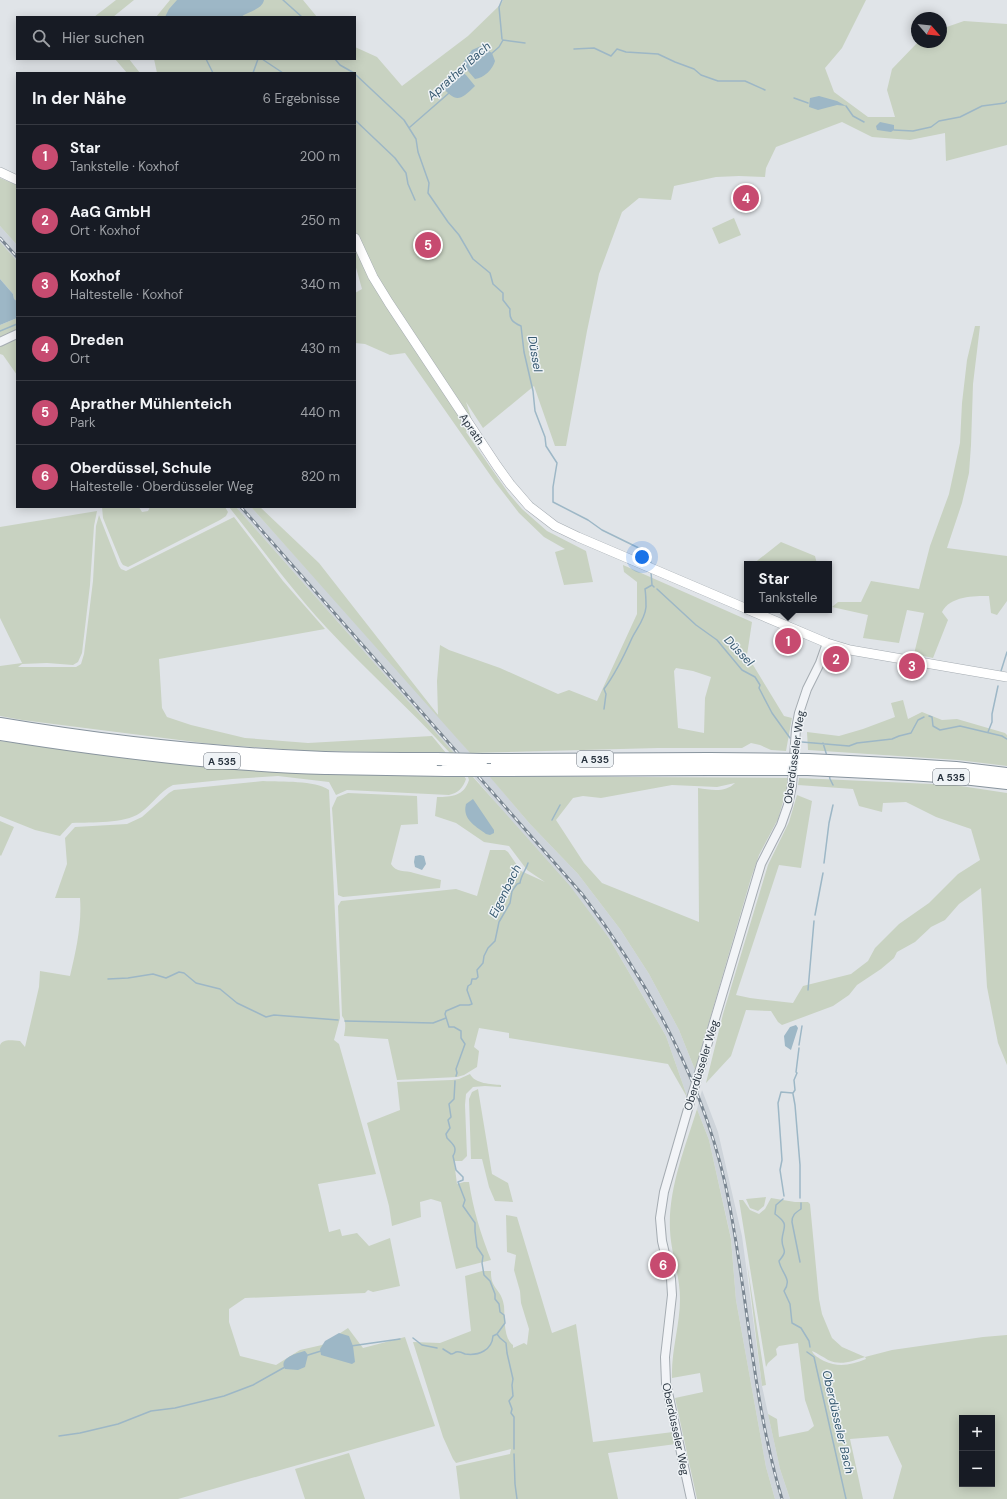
<!DOCTYPE html>
<html lang="de">
<head>
<meta charset="utf-8">
<style>
  :root { --surface:#171b24; --page:#20242c; --text:#f1f3f6; --muted:#9ea1a6; --line:#363941; --accent:#c74b70 }
  body { margin:0; font-family:"DM Sans",sans-serif; background:var(--page); color:var(--text) }
  .controls { position:absolute; right:12px; bottom:12px; display:grid; overflow:hidden; border-radius:0px; box-shadow:0 2px 10px #0003 }
  .controls button { width:36px; height:36px; display:grid; place-items:center; padding:0; border:0; border-bottom:1px solid var(--line); background:var(--surface); color:var(--text); font:20px sans-serif }
  .compass { position:absolute; left:911px; top:12px; width:36px; height:36px; border-radius:50%; background:var(--surface); box-shadow:0 2px 10px #0003; rotate:118deg }
  .you { position:absolute; left:642px; top:557px; width:14px; height:14px; margin:-10px; border:3px solid #fff; border-radius:50%; background:#1a73e8; box-shadow:0 0 0 6px #1a73e833 }
  .badge { display:grid; place-items:center; width:26px; height:26px; border-radius:50%; background:var(--accent); color:#fff; font-size:13px; font-weight:700 }
  .pin { position:absolute; translate:-50% -50%; border:2px solid #fff; box-shadow:0 1px 4px #0006 }
  .popup { position:absolute; left:744px; top:561px; width:88px; height:52px; box-sizing:border-box; display:grid; place-content:center; border-radius:0px; background:var(--surface); filter:drop-shadow(0 1px 3px #0005); font-size:13px; white-space:nowrap; color:var(--muted) }
  .popup b { font-size:15px; color:var(--text) }
  .popup::after { content:''; position:absolute; left:50%; top:100%; margin-left:-8px; border:8px solid transparent; border-top-color:var(--surface) }
  .list { margin:0; padding:0; list-style:none }
  h2 { display:flex; justify-content:space-between; align-items:center; height:52px; margin:0; padding:0 16px; font-size:17px }
  h2 small { font-size:13px; font-weight:400; color:var(--muted) }
  .list li { display:grid; grid-template-columns:26px 1fr auto; gap:12px; align-items:center; box-sizing:border-box; height:64px; padding:0 16px; border-top:1px solid var(--line) }
  .list b { display:block; font-size:15px; white-space:nowrap }
  .list p { margin:0; font-size:13px; white-space:nowrap; color:var(--muted) }
  .list em { font-size:13px; font-style:normal; color:var(--muted) }
  .icon { flex:none; width:22px; height:22px; fill:none; stroke:currentColor; stroke-width:2; stroke-linecap:round; stroke-linejoin:round }
  .map { position:relative; flex:none; width:1007px; height:1499px; overflow:hidden }
  .search { position:absolute; background:var(--surface); box-shadow:0 2px 10px #0003; left:16px; top:16px; width:340px; height:44px; display:flex; align-items:center; gap:10px; box-sizing:border-box; padding:0 14px; border-radius:0px; color:var(--muted); font-size:15px }
  .panel { position:absolute; background:var(--surface); box-shadow:0 2px 10px #0003; left:16px; top:72px; width:340px; height:436px; border-radius:0px }
  .map>svg:first-child { display:block }
</style>
</head>
<body>
<div class="map">
<svg width="1007" height="1499" viewBox="0 0 1007 1499">
  <rect width="100%" height="100%" fill="#e0e4e8"/>
  <!-- built -->
  <path fill="#ced4da" d="M0,226L17,245V261L0,242Z
    M236,507H251L439,716L530,824L578,874L620,929L649,974L679,1030L695,1070L688,1099L666,1036L609,938L454,753Z
    M702,1090L718,1132L742,1236L762,1386L780,1469L790,1499H775L766,1467L736,1300L731,1238L709,1140L697,1109Z"/>
  <!-- green -->
  <path fill="#c8d2c1" fill-rule="evenodd" d="M116,0H134L113,17H94Z
    M170,0H303L317,17H156Z
    M503,0H866L842,48L825,68L834,92L868,117H895L887,90L892,69L918,42H941V29L964,21L1007,24V145L946,161L945,133L910,140L872,137L842,122L776,147L766,168L765,177L739,176L716,177L674,186L671,200L639,198L622,212L599,274L587,331L566,446H555L534,386L483,428L466,402L473,423L466,432L509,494L522,509L547,531L586,551L593,582L564,585L555,552L565,549L544,537L519,513L495,482L405,353L390,355L365,344L355,343V293L362,289L355,264V73H157L154,59H355V47L377,57L402,86L468,36L501,4Z
    M115,59H129L140,73H127Z
    M0,178L17,185V245L0,226Z
    M734,218L741,235L719,244L712,228Z
    M0,242L17,261V301L14,299L13,294L0,279Z
    M17,318V375L3,355L0,354V325Z
    M975,326H980L973,384L971,445L969,473L962,503L947,548L1007,556V601L997,615L991,613L989,596C974,596 950,596 942,612L948,620L933,658L914,654L924,613L907,610L899,643L863,638L868,615L832,607L838,602H861L871,581L919,589L930,546L949,494L960,443L962,403L967,360Z
    M102,507H139L142,512L148,511L150,507H225L228,512L226,516L220,520L128,567L123,565L121,562L103,518Z
    M229,507H236L454,753H450C410,709 366,670 326,627C291,589 261,547 229,507Z
    M251,507H260L319,563L438,715L437,681L440,645L449,650L500,668L558,694L569,690L597,701L637,614V582L624,572L623,565L752,622L747,655L784,716L792,718L786,751L771,750L760,745L751,743L742,748H658L470,753ZM676,668L693,671L711,677L705,698L704,733L678,728L674,671Z
    M97,511L94,526L90,585L82,653L78,662L73,665L47,663L22,664L18,667H76L81,664L84,654L93,581L96,526L99,515L119,566L121,569L126,571L234,517L283,581L325,629L159,659L162,708L167,717L191,725L245,738L308,743L432,736L446,753L311,751L211,744L22,720L0,716V666L22,663L0,618V527Z
    M781,542L815,556L817,564H753Z
    M903,700L908,719L922,712L942,720L957,719L1005,733L1007,735V766L958,760L808,750L807,732L839,736L863,729L895,717L891,703Z
    M0,741L209,767L464,776L466,779C463,788 458,793 449,795L347,790L336,795L329,782L278,776L232,779L173,785C159,792 153,804 140,813C124,824 92,822 72,823L60,836L35,830L0,816Z
    M489,776L790,778L778,819L759,855L751,878L695,1070L679,1030L649,974L620,929L578,874L530,824ZM735,783C725,793 711,790 698,788L699,922L602,883L584,863L556,820L573,798L583,796L601,798L672,785L717,787Z
    M468,777H473L570,886L609,938L666,1036L688,1099L668,1064L509,1038V1033L479,1028L474,1047L479,1051L477,1067L464,1075L457,1077L397,1080L388,1039L344,1036C345,1029 347,1022 342,1016L338,906L341,901L456,889L477,896L490,850H505L508,852L521,871L545,882L527,870L509,846L484,842L456,823L435,816L437,797C452,797 464,796 469,780Z
    M799,778L954,785L1007,793V1065L998,1043L987,987L981,888L959,904L945,920L931,927L915,942L897,952L894,958L881,969L857,985L849,995L833,1006L782,1025L778,1022L771,1011L746,1010L731,1056L706,1083L723,1014L768,865L789,822L797,795L812,801L801,868L779,865L736,995L750,998L793,1003L803,986L851,974L868,961L875,948L899,924L929,903L958,874L980,860L971,829L936,817L906,802L883,803L882,812L859,806L853,789L798,785Z
    M263,781C281,782 315,780 329,790L340,1018L334,1040L339,1044L376,1174L318,1184L329,1232L340,1229L342,1236L357,1233L369,1246L390,1238L400,1286L373,1292L368,1290L365,1293L245,1298L229,1309V1322L240,1356L276,1365L300,1350L322,1345L348,1328L363,1348L405,1337L435,1426L178,1499H0V1045C4,1038 13,1041 20,1041L25,1047L39,987L40,971L70,976C76,951 82,924 80,898H55L67,864L65,838L75,827L127,824L142,817L169,793L174,790Z
    M348,793L417,796L418,824L401,825L391,864C396,873 405,870 414,873C423,875 431,878 441,880L440,888L343,897L338,895L332,808L337,797Z
    M0,821L14,827L1,856L0,855Z
    M470,1074C475,1084 491,1084 501,1085V1087L485,1086L473,1087L466,1094L465,1105L467,1156L462,1161H454L457,1184L464,1182H469C473,1209 481,1235 491,1260L456,1269L441,1202L431,1199L420,1202L421,1217L392,1226L389,1206L367,1123L400,1110L397,1082L452,1080L459,1079Z
    M478,1089L492,1174L508,1183L513,1202L495,1201L489,1187L482,1159H471L469,1099L472,1092Z
    M697,1109L709,1140L731,1239L736,1300L766,1467L775,1499H697L675,1398L703,1392L700,1373L672,1378C671,1351 680,1325 680,1299C680,1275 671,1254 670,1230C668,1189 685,1148 697,1109Z
    M766,1197L764,1206L758,1211L750,1208L746,1199Z
    M771,1198L795,1202H808L810,1204L819,1299L822,1314L832,1338L842,1347L865,1357L892,1350L983,1337L1007,1335V1499H893L902,1466L888,1436L850,1439L863,1499H790L780,1469L768,1414L777,1419L779,1437L808,1431L814,1426L805,1400L798,1343L779,1346L776,1349L777,1355L768,1363L766,1367L739,1200H743L750,1210L759,1214L765,1209ZM812,1351C817,1353 823,1357 828,1360C841,1366 852,1361 865,1357L866,1359C851,1365 839,1368 824,1361C819,1358 814,1356 812,1351ZM962,1418H992V1484H962Z
    M506,1215L517,1217L552,1333L576,1324L593,1442L673,1432L676,1444L608,1453L618,1499H460L456,1466L510,1454L511,1449L456,1463L453,1459L443,1437L413,1342L440,1343L471,1331L465,1276L482,1271H491C491,1274 491,1278 492,1281C495,1290 502,1292 504,1306C505,1317 503,1338 513,1345V1348L524,1343L527,1345L529,1329L521,1303L520,1291L514,1270L516,1255L507,1252Z
    M747,1263L766,1385L762,1386Z
    M349,1453L365,1499H305L295,1469Z"/>
  <!-- water -->
  <path fill="#9db7c6" d="M177,0H264C262,10 248,11 241,17H165L169,9Z
    M481,46L492,53L495,61C493,69 484,78 475,79L462,64L472,50Z
    M458,69L466,75L475,86C459,102 456,102 441,86Z
    M819,96L837,101L846,106L837,105L818,110L809,107L810,98Z
    M880,122L894,125V130L891,132L877,130L876,126Z
    M0,279L13,294L14,299L17,301V318L0,325Z
    M473,799L494,830V833L490,835L486,834C475,826 462,819 466,804Z
    M420,855L424,856L426,864L422,870L415,867L414,862L415,856Z
    M796,1025L798,1028L791,1050L785,1046L784,1036L790,1027Z
    M339,1333L349,1336L353,1346L355,1362L352,1364L321,1355L320,1349L325,1341Z
    M305,1351L308,1355L305,1367L298,1370L285,1369C278,1358 297,1353 305,1351Z"/>
  <g fill="none" stroke-linecap="round" stroke-linejoin="round">
    <!-- stream -->
    <path stroke="#9db7c6" stroke-width="1.5" d="M283,0L302,17
      M502,39L499,7L502,0
      M503,40L525,43
      M574,49L594,48L611,56L617,49L626,52L658,54L675,62L694,69L701,75L718,81H745L765,90
      M491,54L499,47L503,40
      M206,59L213,73
      M262,59L283,73
      M335,59L340,65L354,73
      M253,73L258,59
      M355,74L404,120L416,139L418,152L429,183L428,193L448,222L459,235L473,259L490,273L493,284L503,293V300L510,309C509,319 512,322 521,326L524,352L533,391L535,411L545,437L546,446L557,463L553,487V502L588,520L602,530L649,553L651,564
      M794,98L808,103
      M846,106L853,116L864,122
      M355,120L395,158L406,173L408,184L415,200
      M410,127L449,93
      M894,130L913,131L931,127L939,121L960,117L982,106L1005,103L1007,101
      M0,331L17,324
      M651,572L652,585L654,587
      M657,589L696,625L717,640L742,670L755,677L760,685L759,688L772,713L790,738
      M1001,671L1007,652
      M604,709L606,694L604,689C616,673 624,656 632,638C637,628 645,619 646,607C646,601 646,595 645,589L652,585
      M929,716L932,717L933,726L940,730L960,726L1002,736L1007,739
      M988,732L992,722V714L998,686
      M802,742L849,746L857,743L892,739L899,736L911,733L918,720L924,717
      M823,743L827,756
      M829,774L830,779L833,785
      M552,820L560,805
      M824,863L829,823L833,805
      M815,915L823,873
      M108,979L128,978L153,974L166,978L179,972L184,973L196,983L220,989L237,1003L266,1017L274,1015L338,1020
      M808,990L814,921
      M345,1021L433,1023L446,1018
      M799,1045L802,1026
      M456,1076L457,1073L456,1069L465,1044L461,1038V1031L454,1027H449L445,1014L446,1011L460,1005H469L472,1004L467,990L468,986L471,984L472,979H476L478,977L477,970L483,963L484,956L488,948L495,941L499,922L510,903L512,891L517,884L520,883C521,875 526,870 528,863
      M455,1081L454,1099L449,1104L451,1117L448,1120L450,1128L446,1134L447,1138C453,1144 458,1148 453,1156L456,1170L463,1177V1180L458,1182L465,1200L463,1206L475,1223V1231L477,1247L483,1256L482,1263L484,1275L490,1281L495,1294V1299L499,1304L500,1312L504,1315L505,1323L497,1334L500,1338L506,1343L507,1353L513,1379L512,1385L513,1396L509,1401L512,1409L511,1413L514,1417V1449
      M793,1093L795,1090L794,1080L797,1073L796,1072L799,1048
      M793,1094L795,1105L800,1165V1198
      M784,1196L780,1170L782,1160L778,1103L781,1092L793,1093
      M783,1199L776,1205L775,1214C790,1225 783,1226 782,1240C782,1251 789,1249 779,1261C781,1273 793,1279 784,1291L790,1304L792,1323L801,1328L809,1341L810,1347
      M800,1262L792,1222C792,1215 795,1213 801,1209V1203
      M413,1338L422,1345L437,1348
      M351,1346L400,1339
      M443,1349L451,1354C453,1354 454,1353 456,1352C459,1351 463,1353 465,1354C479,1356 492,1350 493,1336L497,1334
      M807,1352L814,1357L846,1499
      M308,1355L321,1351
      M59,1436L80,1433L118,1424L151,1411L175,1408L224,1396L253,1385L285,1367
      M514,1454L515,1484L517,1499"/>
    <defs>
      <path id="tertiary" d="M0,342L17,334
        M698,1076L761,864L781,825L788,805L792,786L796,729L799,713L807,689L820,663L827,643
        M690,1102L664,1192L660,1218L662,1241L671,1279L672,1295L665,1357L666,1383L691,1499"/>
      <path id="secondary" d="M0,172L17,180
        M355,238L373,277L389,303L497,466L510,484L529,506L555,526L578,537L747,609
        M749,610L827,643L850,650L1007,677"/>
      <path id="motorway" d="M0,724C107,742 216,754 325,758C362,759 400,759 437,759
        M0,734C107,751 216,765 325,768C365,769 405,769 446,770
        M482,760L709,759
        M909,765L956,768L1007,774
        M491,770L708,769
        M909,774L954,777L1007,783"/>
    </defs>
    <!-- tertiary casing -->
    <use href="#tertiary" stroke="#a5acb2" stroke-width="10"/>
    <!-- secondary casing -->
    <use href="#secondary" stroke="#a5acb2" stroke-width="10"/>
    <!-- motorway casing -->
    <use href="#motorway" stroke="#88949e" stroke-width="14"/>
    <!-- tertiary -->
    <use href="#tertiary" stroke="#f2f4f7" stroke-width="8"/>
    <!-- secondary -->
    <use href="#secondary" stroke="#fff" stroke-width="9"/>
    <!-- motorway -->
    <use href="#motorway" stroke="#fff" stroke-width="12"/>
    <defs>
      <path id="rail" d="M0,238L17,257
        M241,507L582,894C647,980 701,1078 725,1183C748,1288 751,1396 782,1499"/>
    </defs>
    <!-- rail casing -->
    <use href="#rail" stroke="#7a8691" stroke-width="3"/>
    <!-- rail -->
    <use href="#rail" stroke="#eff3f6" stroke-width="1.5" stroke-dasharray="4.5" stroke-linecap="butt"/>
    <defs>
      <path id="tertiary-bridge" d="M690,1102L698,1076"/>
      <path id="motorway-bridge" d="M437,759L482,760
        M709,759L809,760L909,765
        M708,769H808L909,774
        M446,770H491"/>
    </defs>
    <!-- tertiary-bridge casing -->
    <use href="#tertiary-bridge" stroke="#a5acb2" stroke-width="10" stroke-linecap="butt"/>
    <!-- motorway-bridge casing -->
    <use href="#motorway-bridge" stroke="#88949e" stroke-width="14" stroke-linecap="butt"/>
    <!-- tertiary-bridge -->
    <use href="#tertiary-bridge" stroke="#f2f4f7" stroke-width="8"/>
    <!-- motorway-bridge -->
    <use href="#motorway-bridge" stroke="#fff" stroke-width="12"/>
  </g>
  <g text-anchor="middle" stroke-width="3" stroke-linejoin="round" paint-order="stroke">
    <!-- shield labels -->
    <g fill="#eff3f6" stroke="#646d76" stroke-width="1">
      <rect x="577" y="751" width="36" height="16" rx="3"/>
      <rect x="204" y="753" width="36" height="16" rx="3"/>
      <rect x="933" y="769" width="36" height="16" rx="3"/>
    </g>
    <g font-size="10" font-weight="bold" fill="#29343f">
      <text x="595" y="763">A 535</text>
      <text x="222" y="765">A 535</text>
      <text x="951" y="781">A 535</text>
    </g>
    <!-- street labels -->
    <g font-size="11" fill="#29343f" stroke="#eff3f6">
      <text transform="translate(472 429) rotate(56)" y="4">Aprath</text>
      <text transform="translate(794 757) rotate(-82)" y="4">Oberdüsseler Weg</text>
      <text transform="translate(701 1065) rotate(-73)" y="4">Oberdüsseler Weg</text>
      <text transform="translate(676 1429) rotate(78)" y="4">Oberdüsseler Weg</text>
    </g>
    <!-- water labels -->
    <g font-size="12" font-style="italic" fill="#365970" stroke="#eff3f6">
      <text transform="translate(459 71) rotate(-42)" y="4">Aprather Bach</text>
      <text transform="translate(535 354) rotate(80)" y="4">Düssel</text>
      <text transform="translate(739 651) rotate(46)" y="4">Düssel</text>
      <text transform="translate(505 891) rotate(-64)" y="4">Eigenbach</text>
      <text transform="translate(838 1422) rotate(77)" y="4">Oberdüsseler Bach</text>
    </g>
  </g>
</svg>
<div class="controls">
<button>+</button>
<button>−</button>
</div>
<svg class="compass" viewBox="-18 -18 36 36"><path d="M0-13l5 13h-10z" fill="#e53935"/><path d="M0 13l5-13h-10z" fill="#9ea1a6"/></svg>
<div class="you"></div>
<div class="pin badge" style="left:788px;top:641px">1</div>
<div class="popup"><b>Star</b>Tankstelle</div>
<div class="pin badge" style="left:836px;top:659px">2</div>
<div class="pin badge" style="left:912px;top:666px">3</div>
<div class="pin badge" style="left:746px;top:198px">4</div>
<div class="pin badge" style="left:428px;top:245px">5</div>
<div class="pin badge" style="left:663px;top:1265px">6</div>
<div class="search"><svg class="icon" aria-label="search" viewBox="0 0 24 24"><circle cx="10" cy="10" r="6"/><path d="M15 15l6 6"/></svg>Hier suchen</div>
<section class="panel">
<h2>In der Nähe<small>6 Ergebnisse</small></h2>
<ul class="list">
<li><span class="badge">1</span><div><b>Star</b><p>Tankstelle · Koxhof</p></div><em>200 m</em></li>
<li><span class="badge">2</span><div><b>AaG GmbH</b><p>Ort · Koxhof</p></div><em>250 m</em></li>
<li><span class="badge">3</span><div><b>Koxhof</b><p>Haltestelle · Koxhof</p></div><em>340 m</em></li>
<li><span class="badge">4</span><div><b>Dreden</b><p>Ort</p></div><em>430 m</em></li>
<li><span class="badge">5</span><div><b>Aprather Mühlenteich</b><p>Park</p></div><em>440 m</em></li>
<li><span class="badge">6</span><div><b>Oberdüssel, Schule</b><p>Haltestelle · Oberdüsseler Weg</p></div><em>820 m</em></li>
</ul>
</section>
</div>
</body>
</html>
